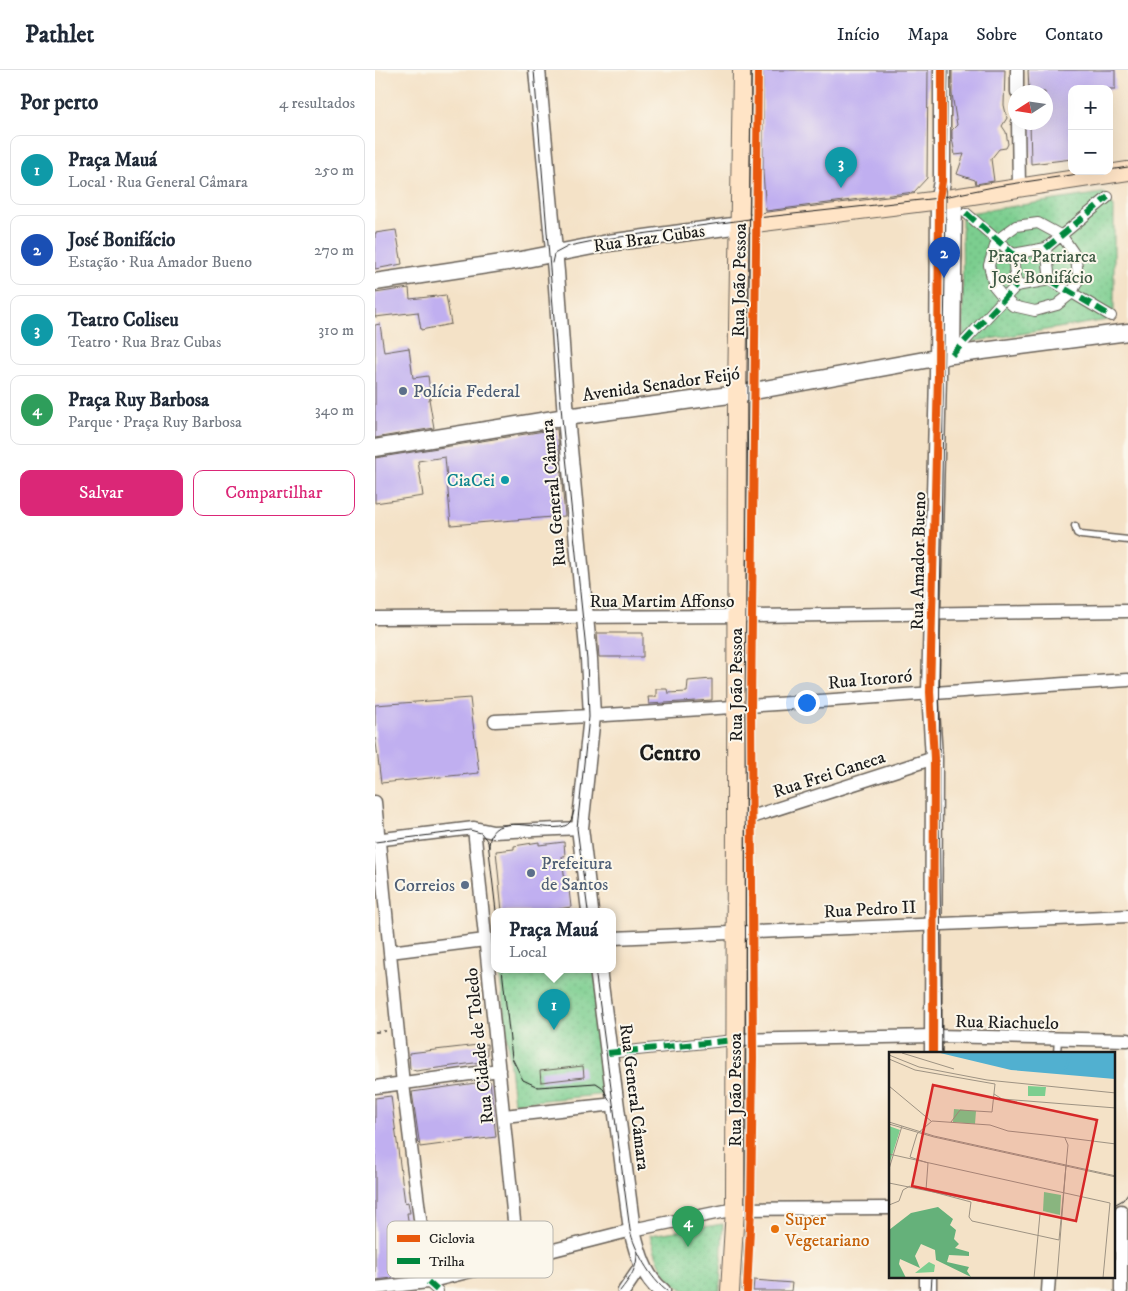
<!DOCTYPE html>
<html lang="pt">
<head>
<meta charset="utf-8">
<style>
  :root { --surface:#fff; --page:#f2f2f3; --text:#1f2937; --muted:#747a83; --line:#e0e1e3; --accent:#db2777 }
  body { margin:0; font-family:"IM FELL DW Pica",serif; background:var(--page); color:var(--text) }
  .controls { position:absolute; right:15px; top:15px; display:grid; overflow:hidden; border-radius:10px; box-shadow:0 5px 20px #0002 }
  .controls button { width:45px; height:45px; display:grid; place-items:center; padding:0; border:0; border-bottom:1px solid var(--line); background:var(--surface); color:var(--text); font:25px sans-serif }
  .compass { position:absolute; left:633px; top:15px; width:45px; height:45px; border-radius:50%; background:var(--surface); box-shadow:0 5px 20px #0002; rotate:258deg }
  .you { position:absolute; left:431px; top:632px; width:18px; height:18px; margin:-12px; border:4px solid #fff; border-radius:50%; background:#1a73e8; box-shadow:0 0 0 8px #1a73e833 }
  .badge { display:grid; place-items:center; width:32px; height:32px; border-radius:50%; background:var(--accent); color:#fff; font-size:16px; font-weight:700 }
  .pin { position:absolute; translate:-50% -41px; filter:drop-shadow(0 1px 2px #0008) }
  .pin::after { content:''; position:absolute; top:26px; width:18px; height:15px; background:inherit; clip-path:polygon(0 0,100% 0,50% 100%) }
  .popup { position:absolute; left:116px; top:838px; width:125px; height:65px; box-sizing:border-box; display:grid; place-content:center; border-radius:10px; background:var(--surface); filter:drop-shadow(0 1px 4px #0005); font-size:16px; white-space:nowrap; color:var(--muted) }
  .popup b { font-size:19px; color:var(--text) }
  .popup::after { content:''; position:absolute; left:50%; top:100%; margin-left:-10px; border:10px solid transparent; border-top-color:var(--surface) }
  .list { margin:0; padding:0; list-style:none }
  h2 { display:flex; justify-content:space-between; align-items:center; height:65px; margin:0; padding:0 20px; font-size:21px }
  h2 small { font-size:16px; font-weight:400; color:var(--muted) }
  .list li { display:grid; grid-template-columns:32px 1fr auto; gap:15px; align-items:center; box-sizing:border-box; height:70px; margin:0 10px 10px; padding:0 10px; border:1px solid var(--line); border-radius:10px }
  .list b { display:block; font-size:19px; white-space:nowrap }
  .list p { margin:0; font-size:16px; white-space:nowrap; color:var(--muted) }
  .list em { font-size:16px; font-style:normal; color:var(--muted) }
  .actions { display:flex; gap:10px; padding:15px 20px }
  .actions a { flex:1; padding:11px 0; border:1px solid var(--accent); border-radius:10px; text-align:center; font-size:18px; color:var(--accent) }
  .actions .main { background:var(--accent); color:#fff }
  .map { position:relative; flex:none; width:753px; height:1221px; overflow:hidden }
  header { display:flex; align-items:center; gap:30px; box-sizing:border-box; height:70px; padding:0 25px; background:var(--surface); border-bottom:1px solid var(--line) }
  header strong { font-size:24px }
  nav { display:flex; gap:28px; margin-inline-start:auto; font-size:18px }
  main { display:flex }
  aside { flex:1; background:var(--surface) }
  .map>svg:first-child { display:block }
</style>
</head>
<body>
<header>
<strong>Pathlet</strong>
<nav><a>Início</a><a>Mapa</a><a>Sobre</a><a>Contato</a></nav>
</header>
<main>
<aside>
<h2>Por perto<small>4 resultados</small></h2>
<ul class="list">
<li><span class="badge" style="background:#0f9aa8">1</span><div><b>Praça Mauá</b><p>Local · Rua General Câmara</p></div><em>250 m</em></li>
<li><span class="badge" style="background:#1a4fb4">2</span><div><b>José Bonifácio</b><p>Estação · Rua Amador Bueno</p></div><em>270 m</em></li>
<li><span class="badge" style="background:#0f9aa8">3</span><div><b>Teatro Coliseu</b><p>Teatro · Rua Braz Cubas</p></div><em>310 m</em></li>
<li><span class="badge" style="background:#2e9e5b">4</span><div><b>Praça Ruy Barbosa</b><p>Parque · Praça Ruy Barbosa</p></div><em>340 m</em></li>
</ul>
<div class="actions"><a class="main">Salvar</a><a>Compartilhar</a></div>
</aside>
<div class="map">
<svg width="753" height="1221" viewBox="0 0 753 1221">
  <defs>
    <pattern id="grass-dots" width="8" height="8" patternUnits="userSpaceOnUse" patternTransform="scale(1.25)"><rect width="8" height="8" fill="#7cce8f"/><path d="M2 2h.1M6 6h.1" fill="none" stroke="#6bb07b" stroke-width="1.8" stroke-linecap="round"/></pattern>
  </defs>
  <rect width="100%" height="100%" fill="#fbf7ec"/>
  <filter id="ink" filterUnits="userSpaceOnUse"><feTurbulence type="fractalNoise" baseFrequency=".02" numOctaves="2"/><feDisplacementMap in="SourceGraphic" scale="10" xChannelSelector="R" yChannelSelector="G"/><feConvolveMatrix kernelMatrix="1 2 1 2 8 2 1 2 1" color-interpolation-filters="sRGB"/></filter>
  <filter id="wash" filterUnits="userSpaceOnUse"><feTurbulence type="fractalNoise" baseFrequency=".0096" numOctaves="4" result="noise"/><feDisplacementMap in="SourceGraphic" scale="20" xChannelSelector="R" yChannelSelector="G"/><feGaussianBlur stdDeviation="1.12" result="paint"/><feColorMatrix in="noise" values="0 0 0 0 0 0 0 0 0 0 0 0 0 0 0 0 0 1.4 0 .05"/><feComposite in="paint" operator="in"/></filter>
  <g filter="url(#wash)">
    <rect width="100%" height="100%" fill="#f4e2c7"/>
    <!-- grass -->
    <path fill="url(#grass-dots)" stroke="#4c7556" d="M727,123L731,124L739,137V242L733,250L596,272L589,270L588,263L587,144Z
      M124,899H220L234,1024L139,1033Z
      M348,1154L345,1221C335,1221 322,1221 313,1221C289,1215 281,1186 275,1165Z"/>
    <g id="blocks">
      <!-- building -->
      <path fill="#c0aff0" d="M388,0H553L552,108L539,122L391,141L388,103Z
        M577,0H630L629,35L632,48L627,56L631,62L633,74L631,78L624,79L616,89L619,111L601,114L600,110L582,104L589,84L580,85L577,67V60L582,55L577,24Z
        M653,0H740V19H697V89L656,94L655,52H670V22H654Z
        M21,160L27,194L0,199V163Z
        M34,218L35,229L71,225L76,254L46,260L43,242L0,247V223Z
        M5,254L9,282L34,278L38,308L53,306L56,328L54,329L59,358L0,368V255Z
        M182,359L190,446L76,455L70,387L43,391L48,426L0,433V388Z
        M222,563H268V587H224Z
        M337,609V630L274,634L273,627H281V619H292L293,623L312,622L313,611Z
        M95,628L104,703L6,713L0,664V635Z
        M164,772V775L189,772L190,786H187L191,821L194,820L196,837L173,841H127L121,781L139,779V776Z
        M112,974V985L106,992L41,1001L35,999L34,983Z
        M208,996L209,1007L166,1012L165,1001Z
        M115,1011L121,1067L45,1077L37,1022Z
        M16,1026L30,1133L33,1132L35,1143H32L35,1164H37L44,1205L0,1210V1028Z
        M379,1210L417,1213L416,1221H378Z"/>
    </g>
  </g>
  <g filter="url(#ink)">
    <use href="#blocks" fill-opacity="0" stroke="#686158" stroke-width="1"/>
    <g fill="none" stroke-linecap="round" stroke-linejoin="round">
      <defs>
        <path id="service" d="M700,456L702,463L706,465L753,470
          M682,984L683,968"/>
        <path id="pedestrian" d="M591,143L638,184
          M663,153L687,166L700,185L704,208L697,223L682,235L660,241L638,236L629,228L619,216L614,195L622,170L641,156Z
          M671,178L733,127
          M675,210L736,246
          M577,285L641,216L675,210L671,178L638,184L641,216
          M233,983L360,970
          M53,1212L63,1221"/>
        <path id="minor" d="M642,0V22
          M643,52L644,118
          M0,548L372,546L753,541
          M120,651C331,641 542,623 753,610
          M0,732L28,1014L53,1212
          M361,752L559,688
          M99,758L143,1190
          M0,770L99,758L118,762L205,758
          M238,868L753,846
          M15,882L110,870
          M360,970L559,966L753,970
          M0,1017L124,1000
          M129,1046L240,1034
          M0,1218L53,1212L257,1160L360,1139L516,1138
          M249,1221L268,1193
          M673,1221L674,1207
          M746,1221V1141"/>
        <path id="tertiary" d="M162,0L181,202L191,347L214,589L217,646L205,758L215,841
          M0,212L146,190L233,173L365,155
          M577,285L579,128
          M0,378L191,347L362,324L577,285L753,262
          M223,899L257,1160C262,1181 269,1208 287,1221
          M558,984L559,688L555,622L563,306L564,128L567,111V0
          M553,1221V1207"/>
        <path id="secondary" d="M365,155L565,130L753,101
          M355,1221L360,1139L362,324L367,0"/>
      </defs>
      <!-- service casing -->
      <use href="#service" stroke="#686158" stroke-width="9"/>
      <!-- pedestrian casing -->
      <use href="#pedestrian" stroke="#686158" stroke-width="12"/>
      <!-- minor casing -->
      <use href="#minor" stroke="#686158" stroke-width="15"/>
      <!-- tertiary casing -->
      <use href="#tertiary" stroke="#686158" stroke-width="19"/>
      <!-- secondary casing -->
      <use href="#secondary" stroke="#686158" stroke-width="20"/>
      <!-- path -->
      <path stroke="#686158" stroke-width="2" stroke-dasharray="4 4" stroke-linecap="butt" d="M0,962L11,961"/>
      <!-- service -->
      <use href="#service" stroke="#fff" stroke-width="6"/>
      <!-- pedestrian -->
      <use href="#pedestrian" stroke="#fff" stroke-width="10"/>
      <!-- minor -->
      <use href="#minor" stroke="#fff" stroke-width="12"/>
      <!-- tertiary -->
      <use href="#tertiary" stroke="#fff" stroke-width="16"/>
      <!-- secondary -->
      <use href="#secondary" stroke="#ffe4c6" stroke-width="18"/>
      <!-- tram -->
      <path stroke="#1c1c1c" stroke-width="1" d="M159,0L187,348L212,590L214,647L202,758L213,841
        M734,100L753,97
        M177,193L179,184L194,176L223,170L382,148L564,128L623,116L723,101
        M0,772L95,760L106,763L113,772L121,841
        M114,778C114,773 115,767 117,763C129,742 184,768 195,752C197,749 198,744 199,741
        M127,899L137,988L148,1010L163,1017L221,1013L227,1017L235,1031
        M220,899L255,1160C259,1179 276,1210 292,1221
        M567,984L564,725L565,543L573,0
        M739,1135L748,1130L753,1123
        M245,1221C255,1208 263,1198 262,1181
        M367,1221L371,1138L370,637L376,0
        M556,1221L557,1207"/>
      <!-- quiet -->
      <path stroke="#00873e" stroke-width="6" stroke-dasharray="12 6" stroke-linecap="butt" d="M591,143L638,184
        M671,178L733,127
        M675,210L736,246
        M577,285L641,216
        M233,983L360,970
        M53,1212L63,1221"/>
      <defs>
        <path id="cycleway" d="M558,984L559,688L555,622L563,306L564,128L567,111V0
          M372,1221L376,1138L378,988L376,636L383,0"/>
      </defs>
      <!-- cycleway casing -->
      <use href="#cycleway" stroke="#fbf7ec" stroke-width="11"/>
      <!-- cycleway -->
      <use href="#cycleway" stroke="#e8590c" stroke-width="8"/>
    </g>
  </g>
  <!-- markers -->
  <g fill="#5c6f8a" stroke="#fbf7ec" stroke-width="2">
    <circle cx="28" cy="321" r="5"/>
    <circle cx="156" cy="803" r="5"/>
    <circle cx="90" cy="815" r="5"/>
  </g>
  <circle fill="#0f9aa8" stroke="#fbf7ec" stroke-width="2" cx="130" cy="410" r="5"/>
  <circle fill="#e8710a" stroke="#fbf7ec" stroke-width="2" cx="400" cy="1159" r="5"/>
  <g text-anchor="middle" stroke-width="4" stroke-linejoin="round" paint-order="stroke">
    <!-- street labels -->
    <g font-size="18" fill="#1c1c1c" stroke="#fbf7ec">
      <text transform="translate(274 168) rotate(-8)" y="6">Rua Braz Cubas</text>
      <text transform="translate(364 210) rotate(-89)" y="6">Rua João Pessoa</text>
      <text transform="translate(286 314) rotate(-8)" y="6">Avenida Senador Feijó</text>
      <text transform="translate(178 423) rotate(-95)" y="6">Rua General Câmara</text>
      <text transform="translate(543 491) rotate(-89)" y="6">Rua Amador Bueno</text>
      <text x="287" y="537">Rua Martim Affonso</text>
      <text transform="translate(495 609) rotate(-5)" y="6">Rua Itororó</text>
      <text transform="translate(361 615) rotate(-90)" y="6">Rua João Pessoa</text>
      <text transform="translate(454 704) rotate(-18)" y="6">Rua Frei Caneca</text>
      <text transform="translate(495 839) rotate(-3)" y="6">Rua Pedro II</text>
      <text transform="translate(632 952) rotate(1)" y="6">Rua Riachuelo</text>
      <text transform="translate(104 976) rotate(-96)" y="6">Rua Cidade de Toledo</text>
      <text transform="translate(360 1020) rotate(-90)" y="6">Rua João Pessoa</text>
      <text transform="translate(260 1027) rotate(83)" y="6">Rua General Câmara</text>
    </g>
    <!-- park labels -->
    <g font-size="18" fill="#3e5a44" stroke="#fbf7ec">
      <text x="667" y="192">Praça Patriarca<tspan x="667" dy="21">José Bonifácio</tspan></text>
    </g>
    <!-- service labels -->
    <g font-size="18" fill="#4e5e75" stroke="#fbf7ec" text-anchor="start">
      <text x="38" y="327">Polícia Federal</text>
      <text x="166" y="799">Prefeitura<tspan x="166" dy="21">de Santos</tspan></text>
      <text x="80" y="821" text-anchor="end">Correios</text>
    </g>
    <!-- culture labels -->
    <g font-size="18" fill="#0d838f" stroke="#fbf7ec" text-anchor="end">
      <text x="120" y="416">CiaCei</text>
    </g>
    <!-- food labels -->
    <g font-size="18" fill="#c56008" stroke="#fbf7ec" text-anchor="start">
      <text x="410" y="1155">Super<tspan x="410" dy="21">Vegetariano</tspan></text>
    </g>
    <!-- district labels -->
    <g font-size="22" font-weight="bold" fill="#1c1c1c" stroke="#fbf7ec">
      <text x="295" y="690">Centro</text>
    </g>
  </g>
  <!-- overview -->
  <g transform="translate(514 982)">
    <rect width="226" height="226" fill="#f4e2c7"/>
    <path d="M139,34L157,35L156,44H139ZM65,57L87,59L86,72L64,70ZM0,74L11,78L0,113ZM155,140L172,143L171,163L154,159ZM40,210L46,213L45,220L26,221Z" fill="#7cce8f"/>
    <path d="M49,155L64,167L61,173L67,178L65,187L70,192L66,196L80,200V204L60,203L58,210L80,215L78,219L82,225L47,208L46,198L32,192L26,204L31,216L11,207L10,212L17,226H0V178L22,161Z" fill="#65b17a"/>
    <path d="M51,1H226V27L122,18Z" fill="#51b0d0"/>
    <path fill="none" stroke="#51b0d0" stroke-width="2.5" d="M176,18L182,1"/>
    <path fill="none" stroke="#9e9383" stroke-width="1" d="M13,1L65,17M0,3L30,15L98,28L227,41M0,7L26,18L106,32L103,60L71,58L62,70M0,34L42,69M105,42L113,47L227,56M0,70L45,84L227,124M0,72L45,85L227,125M176,86L179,93L170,188L83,169L80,165L82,150L37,138L39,111L21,105L28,82L43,69L101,73L119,79L156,83L227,92M0,102L221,151L214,226M0,117L13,74M0,131L173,166M0,153L10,149L14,138L21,134M145,226L151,162M168,226L177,113"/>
    <path fill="#d62828" fill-opacity="0.15" stroke="#d62828" stroke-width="2.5" d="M44,33L208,68L187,169L23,134Z"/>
    <rect width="226" height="226" fill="none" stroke="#1c1c1c" stroke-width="2.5"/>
  </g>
  <!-- legend -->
  <rect x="12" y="1151" width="166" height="57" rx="8" fill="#fbf7ec" stroke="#b8b5ae" stroke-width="1"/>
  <rect x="22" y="1165" width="23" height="7" fill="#e8590c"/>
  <rect x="22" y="1188" width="23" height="6" fill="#00873e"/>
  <g font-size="14" fill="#1c1c1c">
    <text x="54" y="1173">Ciclovia</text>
    <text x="54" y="1196">Trilha</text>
  </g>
</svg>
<div class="controls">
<button>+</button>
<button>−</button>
</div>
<svg class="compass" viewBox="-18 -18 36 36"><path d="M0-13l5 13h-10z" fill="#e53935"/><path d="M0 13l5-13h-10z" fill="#747a83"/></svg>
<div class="you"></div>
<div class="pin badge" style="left:179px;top:960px;background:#0f9aa8">1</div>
<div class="popup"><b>Praça Mauá</b>Local</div>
<div class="pin badge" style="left:569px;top:208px;background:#1a4fb4">2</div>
<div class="pin badge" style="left:466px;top:118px;background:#0f9aa8">3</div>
<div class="pin badge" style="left:313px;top:1177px;background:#2e9e5b">4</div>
</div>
</main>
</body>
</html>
